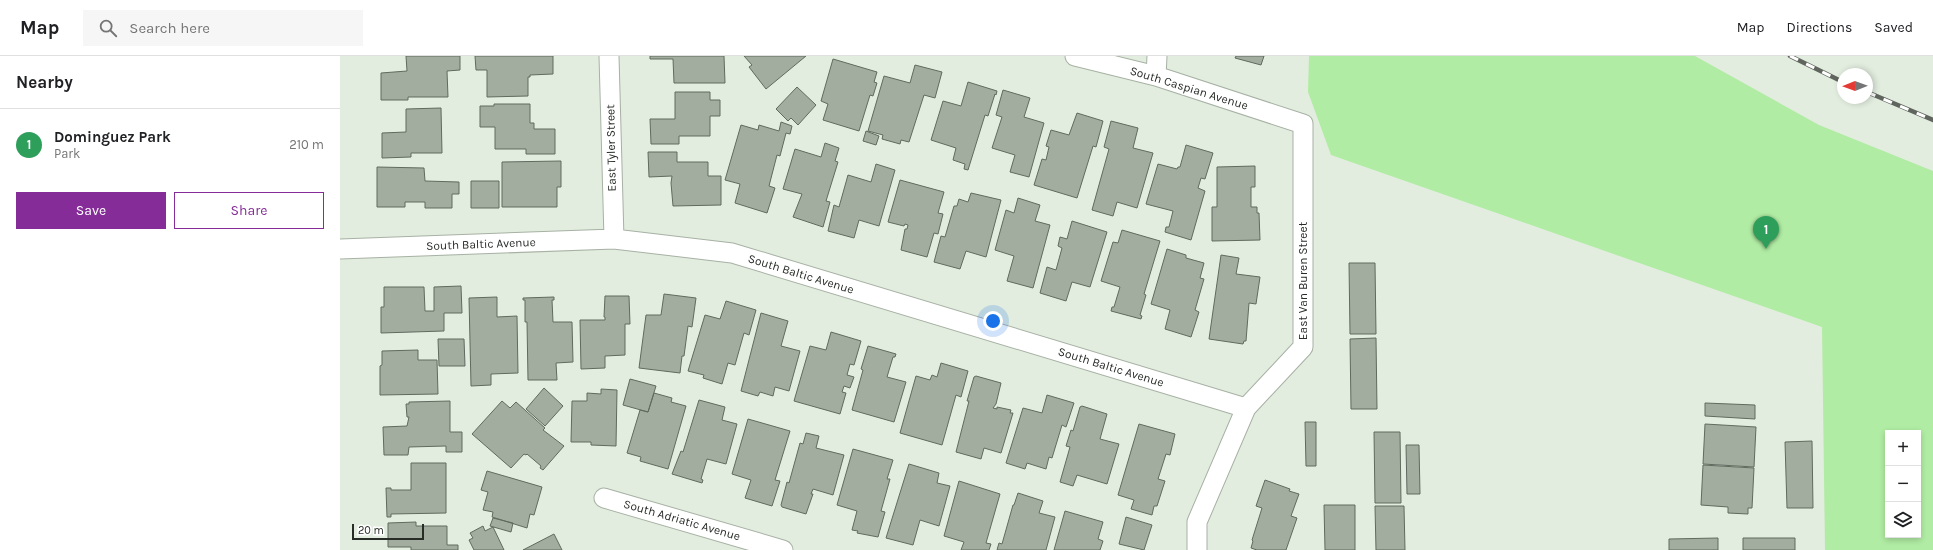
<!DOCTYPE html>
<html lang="en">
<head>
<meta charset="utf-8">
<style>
  :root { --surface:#fff; --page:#f6f6f6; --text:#202124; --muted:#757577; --line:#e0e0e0; --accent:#852c98 }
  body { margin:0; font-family:Karla,sans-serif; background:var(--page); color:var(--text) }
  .controls { position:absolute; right:12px; bottom:12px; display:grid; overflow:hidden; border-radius:0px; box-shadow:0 2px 6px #0003 }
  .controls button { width:36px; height:36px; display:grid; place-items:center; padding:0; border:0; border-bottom:1px solid var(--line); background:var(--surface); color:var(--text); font:20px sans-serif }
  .compass { position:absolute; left:1497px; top:12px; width:36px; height:36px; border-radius:50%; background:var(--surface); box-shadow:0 2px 6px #0003; rotate:269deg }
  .scale { position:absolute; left:12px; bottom:10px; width:72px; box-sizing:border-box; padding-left:4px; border:2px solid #282c27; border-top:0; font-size:11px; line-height:14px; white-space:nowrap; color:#282c27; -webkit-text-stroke:3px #fff; paint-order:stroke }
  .you { position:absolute; left:653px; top:265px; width:14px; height:14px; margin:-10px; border:3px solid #fff; border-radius:50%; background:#1a73e8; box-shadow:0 0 0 6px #1a73e833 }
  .badge { display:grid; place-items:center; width:26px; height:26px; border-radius:50%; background:var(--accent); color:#fff; font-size:13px; font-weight:700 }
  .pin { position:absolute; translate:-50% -33px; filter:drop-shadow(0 1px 2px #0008) }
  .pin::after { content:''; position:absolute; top:21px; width:14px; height:12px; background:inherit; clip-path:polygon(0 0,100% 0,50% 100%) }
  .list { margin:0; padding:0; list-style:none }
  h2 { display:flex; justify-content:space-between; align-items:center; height:52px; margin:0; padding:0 16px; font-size:17px }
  h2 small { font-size:13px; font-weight:400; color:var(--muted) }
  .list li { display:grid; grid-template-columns:26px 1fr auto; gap:12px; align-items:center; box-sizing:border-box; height:72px; padding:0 16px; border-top:1px solid var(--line) }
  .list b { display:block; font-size:15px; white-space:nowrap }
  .list p { margin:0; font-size:13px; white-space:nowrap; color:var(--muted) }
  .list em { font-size:13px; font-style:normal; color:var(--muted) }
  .actions { display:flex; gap:8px; padding:12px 16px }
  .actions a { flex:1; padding:9px 0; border:1px solid var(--accent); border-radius:0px; text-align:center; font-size:14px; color:var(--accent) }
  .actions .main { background:var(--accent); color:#fff }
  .icon { flex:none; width:22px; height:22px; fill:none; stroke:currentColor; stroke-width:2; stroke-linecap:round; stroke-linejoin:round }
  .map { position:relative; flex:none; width:1593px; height:494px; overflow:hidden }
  header { display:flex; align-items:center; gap:24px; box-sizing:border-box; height:56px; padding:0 20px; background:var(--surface); border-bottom:1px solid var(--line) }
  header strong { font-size:19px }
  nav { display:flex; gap:22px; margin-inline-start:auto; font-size:14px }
  .search { width:280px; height:36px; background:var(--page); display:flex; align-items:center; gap:10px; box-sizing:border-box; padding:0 14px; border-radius:0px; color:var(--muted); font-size:15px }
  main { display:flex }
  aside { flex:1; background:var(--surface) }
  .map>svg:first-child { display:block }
</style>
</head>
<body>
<header>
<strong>Map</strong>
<div class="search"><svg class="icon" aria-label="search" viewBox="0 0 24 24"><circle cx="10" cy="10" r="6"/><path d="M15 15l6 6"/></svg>Search here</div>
<nav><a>Map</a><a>Directions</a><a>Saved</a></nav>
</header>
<main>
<aside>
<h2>Nearby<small></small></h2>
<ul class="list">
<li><span class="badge" style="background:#2e9e5b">1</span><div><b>Dominguez Park</b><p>Park</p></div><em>210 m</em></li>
</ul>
<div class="actions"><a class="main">Save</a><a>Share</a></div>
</aside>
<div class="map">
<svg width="1593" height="494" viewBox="0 0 1593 494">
  <rect width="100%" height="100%" fill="#e2eddf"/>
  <!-- green -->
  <path fill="#b0eca3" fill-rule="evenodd" d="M969,0H1355L1479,69L1593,115V494H1485L1482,271L991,99L968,36ZM1548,377H1578V479H1548Z"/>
  <!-- building -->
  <path fill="#a2ada0" stroke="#606a5e" d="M66,0H120V14L107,15L108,41H68V44H41V17L67,15Z
    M135,0H213V18L190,19V21H188V40L147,41V14H136Z
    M310,0H384L385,27H334L333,3H310Z
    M404,0H466L426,33L409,11L412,9Z
    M896,0H924L921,9L895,2Z
    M493,3L537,16L534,26L537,27L533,40L530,39L519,75L483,64L488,48L481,45Z
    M575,9L602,16L595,42L584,39L569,86L561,84L560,88L542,83L543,79L528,75L544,20L570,27Z
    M628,26L657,35L656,39L655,38L648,60L645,59L628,114L624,113L625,108L613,104L616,92L591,84L603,45L621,50Z
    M457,31L476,49L458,69L451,62L448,65L436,53Z
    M663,34L690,42L684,61L704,67L689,121L670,116L675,99L652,92L662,61L656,59Z
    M335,36H370V44H380V60H370V80H339V88H311L310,63H335Z
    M154,48H190V67H194V73H215V98H186V93H155V71H140V50H154Z
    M101,52L102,97H71V101L42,102V77L66,76V53Z
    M737,57L763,65L756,91L753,90L737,142L694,129L702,103L706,104L709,91L706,90L711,74L729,79Z
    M771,65L798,72L793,92L813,97L797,152L777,146L773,160L752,154L769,93L764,91Z
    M441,66L452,70L450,78L446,77L440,100L437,99L429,130L435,132L427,157L395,147L400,128L385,124L401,69L418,74L419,69L439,75Z
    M526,75L539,80L536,89L523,85Z
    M485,87L499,92L495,105L498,106L486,145L490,146L483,171L453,161L462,138L443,133L455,93L481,101Z
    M846,89L873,97L865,123L861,122L858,132L865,135L851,184L825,176L826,171H829L833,155L806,148L818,108L837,113L838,111H840Z
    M308,96H337V106H368V120H381V149L333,150L331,127L332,120L309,121Z
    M221,105V131H217V151H162V106Z
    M536,108L555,114L539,170L519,164L514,182L488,175L494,149L499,151L508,119L531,126Z
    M915,110V131H911V151H917V157H919L920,184L872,185V151H877V111Z
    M37,111L84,112L85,125L119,126V138H112V152H85V146H65V151H37Z
    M560,124L604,136L598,157L603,158L598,178L594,177L587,201L561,194L565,173H567L568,169L565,168L564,170L548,166Z
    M131,125H159V152H131Z
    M631,137L661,144L646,201L626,195L620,213L594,206L601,180L605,181L614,150H617L619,143L628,146Z
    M678,142L700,149L695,165L710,169L693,232L667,225L674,200L655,194L666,154L674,157Z
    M732,165L767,176L750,231L732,226L726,245L700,237L707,211L716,214L722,192L718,190L720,181L727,183Z
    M782,174L820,185L804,238L806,239L800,259L802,260L801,263L771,255L772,251H774L780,231L761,225L773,186L778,187Z
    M827,193L846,199V202L864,207L860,222L864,223L855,254L859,256L851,281L825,273L830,254L811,248Z
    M881,199L899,202L896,218L920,221L916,248L909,247L906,285H904L903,288L869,283Z
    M1009,207H1035L1036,278H1010Z
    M121,230L122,257H104V275L41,277V251H44V231H84L85,255H94V231Z
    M324,238L356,242L352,271L348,270L344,300H342L340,317L299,312L306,259H321Z
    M265,240H289L290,268H285V299L265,300V312L241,313L240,264H265V261H264Z
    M157,241V261L177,260L178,317L151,318V329L131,330L129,242Z
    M214,241V244H212L213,266H232L233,306L216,307L217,324H188L187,266H185V244H183V242Z
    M386,245L416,254L409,279L404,277L395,309L388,307L382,328L363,322L364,319L348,315L365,259L380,263Z
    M421,257L448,265L441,290L460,295L449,335L435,331L433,340L420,336L418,340L401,335Z
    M491,276L521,285L514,309L510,308L507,319L514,321L510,332L504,330L502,336L506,337L500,358L454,345L470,290L486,294Z
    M1036,282L1037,353H1011L1010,283Z
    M98,283H124L125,310H99Z
    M528,290L556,298L555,301H553L547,321L566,326L554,366L512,354L523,314L521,313Z
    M78,294V304H97L98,338L40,339V310L42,309V295Z
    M601,307L628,315L621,341L616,339L602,389L560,377L576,320L590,324L592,319L597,321Z
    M636,320L661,327L656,348L653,352L657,353V351L671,354L670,357H673L661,397L644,392L641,403L616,396L629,345H627L634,321Z
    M290,323L316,330L308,356L283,349Z
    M204,332L223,350L205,370L186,353Z
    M261,333L277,334L276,390L251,389V386H231L232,345H247V337L261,338Z
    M314,337L332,342L331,346L346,350L328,413L300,405L301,401L287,397L300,354L308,356Z
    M707,339L734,347L726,371L722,369L712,402L709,401L706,413L687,407L685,413L666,407L683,352L702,357Z
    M359,344L385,351L382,364L397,368L386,408L367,403L361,423L363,424L362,427L332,418L341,395L343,396Z
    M110,345V376H122V396H106V390L69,391L68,399H44L43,371L67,370L69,361H67L66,348H69V346Z
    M162,345L170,352L176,346L205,372L203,374L224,390L203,414L200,412L201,410L187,398L186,399L184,398L171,412L132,378Z
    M1365,347L1415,349V363L1365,360Z
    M742,350L767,358L760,383L779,388L767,428L737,419L733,430L720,426L730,391L726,390L731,374L733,375L740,351Z
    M408,363L450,375L435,424L440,425L432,450L405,442L411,424L392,418Z
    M965,366H976V410H966Z
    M799,368L835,378L830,399L826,398L818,423L825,425L817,450H814L812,459L791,453L794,444L778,439Z
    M1365,368L1416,371L1414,411L1363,408Z
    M1034,376H1060L1061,447H1035Z
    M466,377L479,380L476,392L504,399L493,439L473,433L471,438H473L466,458L442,451L441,449L447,426L449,427L460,387L463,388Z
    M1472,385L1473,452H1447L1445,386Z
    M1066,389H1079L1080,438H1067Z
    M513,393L553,404L547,423H550L541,455L545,456L538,481L517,477L518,475L512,474L517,455L497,449Z
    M71,407H106V457L51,458V461H47L46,432H51V434H71Z
    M569,408L599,417L597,427L610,430L599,470L580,464L573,489L546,482Z
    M1363,409L1414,412L1412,452H1408V458L1388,457V451L1361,449Z
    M147,415L202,431L194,459L190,458L187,472L152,461L153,456L143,454L148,436L141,434Z
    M925,424L950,433L949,435L959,438L951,460L957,462L946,494H917L911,492L913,485L912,484L922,452L916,450Z
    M619,425L660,438L646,487L651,488L649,494H621L624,486L604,480Z
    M678,437L703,445L699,457L715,461L706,494H657L659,487L662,488L673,449H674Z
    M984,449H1015V494H985Z
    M1035,450H1064L1065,494H1036Z
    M725,455L763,466L758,483L763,485L760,494H714Z
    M786,461L812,469L804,494L779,488Z
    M153,462L173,467L171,476L150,470Z
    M76,466V470H107V489H118V494H71V491H48V467Z
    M143,470L145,475L153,471L164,494H134L129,484L133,482L130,477Z
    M214,478L222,494H183Z
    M1378,482V494H1329V483Z
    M1403,482H1455V494H1403Z"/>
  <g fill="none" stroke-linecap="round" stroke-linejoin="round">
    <defs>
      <path id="minor" d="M269,0L274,183
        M735,0L816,20L963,68V291L906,352L857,466V494
        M816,20L817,0
        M0,193L274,183L392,197L906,352
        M264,442L443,494"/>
    </defs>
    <!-- minor casing -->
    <use href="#minor" stroke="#a7b1a4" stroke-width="21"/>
    <!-- minor -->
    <use href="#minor" stroke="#fff" stroke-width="19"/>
    <defs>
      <path id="rail" d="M1450,0L1503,26
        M1527,36L1593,64"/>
    </defs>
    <!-- rail casing -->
    <use href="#rail" stroke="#60665e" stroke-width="4.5"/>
    <!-- rail -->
    <use href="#rail" stroke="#fff" stroke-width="3" stroke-dasharray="9" stroke-linecap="butt"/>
  </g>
  <g text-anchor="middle" stroke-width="3" stroke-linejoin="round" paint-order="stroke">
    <!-- street labels -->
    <g font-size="12" fill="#282c27" stroke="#fff">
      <text transform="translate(849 32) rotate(17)" y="4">South Caspian Avenue</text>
      <text transform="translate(271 92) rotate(-91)" y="4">East Tyler Street</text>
      <text transform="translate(141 188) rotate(-2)" y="4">South Baltic Avenue</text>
      <text transform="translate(461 218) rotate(17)" y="4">South Baltic Avenue</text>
      <text transform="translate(963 225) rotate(-90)" y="4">East Van Buren Street</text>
      <text transform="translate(771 311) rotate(17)" y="4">South Baltic Avenue</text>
      <text transform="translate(342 464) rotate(16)" y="4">South Adriatic Avenue</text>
    </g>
  </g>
</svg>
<div class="controls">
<button>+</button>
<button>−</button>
<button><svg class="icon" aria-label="layers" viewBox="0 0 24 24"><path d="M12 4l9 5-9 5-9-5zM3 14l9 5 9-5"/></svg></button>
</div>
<svg class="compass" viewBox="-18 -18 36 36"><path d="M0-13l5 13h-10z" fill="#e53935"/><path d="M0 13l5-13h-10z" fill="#757577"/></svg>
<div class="scale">20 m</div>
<div class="you"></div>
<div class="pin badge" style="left:1426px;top:193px;background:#2e9e5b">1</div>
</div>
</main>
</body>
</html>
